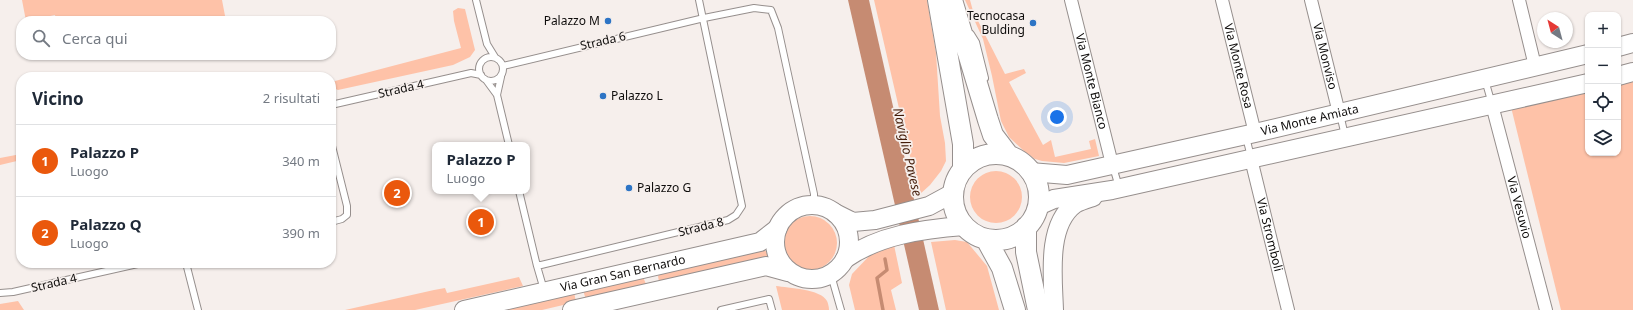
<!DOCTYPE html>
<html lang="it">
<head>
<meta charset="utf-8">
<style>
  :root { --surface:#fff; --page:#f2f2f3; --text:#1f2937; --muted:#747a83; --line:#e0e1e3; --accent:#ea580c }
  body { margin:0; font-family:"Noto Sans",sans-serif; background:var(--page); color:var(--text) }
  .controls { position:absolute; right:12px; top:12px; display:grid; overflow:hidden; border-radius:8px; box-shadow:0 1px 3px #0004 }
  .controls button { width:36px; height:36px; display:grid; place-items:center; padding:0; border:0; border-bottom:1px solid var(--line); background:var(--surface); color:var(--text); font:20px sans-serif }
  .compass { position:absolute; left:1537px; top:12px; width:36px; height:36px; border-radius:50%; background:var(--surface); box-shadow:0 1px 3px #0004; rotate:324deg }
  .you { position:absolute; left:1057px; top:117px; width:14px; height:14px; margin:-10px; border:3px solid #fff; border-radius:50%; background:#1a73e8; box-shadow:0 0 0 6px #1a73e833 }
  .badge { display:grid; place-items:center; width:26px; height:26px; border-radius:50%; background:var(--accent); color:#fff; font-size:13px; font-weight:700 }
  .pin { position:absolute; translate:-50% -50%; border:2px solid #fff; box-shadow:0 1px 4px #0006 }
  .popup { position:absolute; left:432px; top:142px; width:98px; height:52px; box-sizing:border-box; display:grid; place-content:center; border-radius:8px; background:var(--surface); filter:drop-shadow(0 1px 3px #0005); font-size:13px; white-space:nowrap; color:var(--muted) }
  .popup b { font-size:15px; color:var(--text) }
  .popup::after { content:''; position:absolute; left:50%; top:100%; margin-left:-8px; border:8px solid transparent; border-top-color:var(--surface) }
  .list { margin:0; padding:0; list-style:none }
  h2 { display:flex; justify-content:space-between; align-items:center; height:52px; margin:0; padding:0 16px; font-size:17px }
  h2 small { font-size:13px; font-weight:400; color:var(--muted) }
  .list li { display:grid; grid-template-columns:26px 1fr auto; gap:12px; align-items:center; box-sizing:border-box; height:72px; padding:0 16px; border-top:1px solid var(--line) }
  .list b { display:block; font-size:15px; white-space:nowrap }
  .list p { margin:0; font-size:13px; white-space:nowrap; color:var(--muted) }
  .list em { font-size:13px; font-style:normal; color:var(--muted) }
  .icon { flex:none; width:22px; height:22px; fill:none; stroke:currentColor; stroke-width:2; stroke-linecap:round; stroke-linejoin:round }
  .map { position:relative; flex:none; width:1633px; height:310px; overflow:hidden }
  .search { position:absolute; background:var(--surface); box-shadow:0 1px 3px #0004; left:16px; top:16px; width:320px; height:44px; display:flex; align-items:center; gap:10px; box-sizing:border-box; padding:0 14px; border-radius:16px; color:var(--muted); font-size:15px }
  .panel { position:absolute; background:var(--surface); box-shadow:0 1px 3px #0004; left:16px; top:72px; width:320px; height:196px; border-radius:16px }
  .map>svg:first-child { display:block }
</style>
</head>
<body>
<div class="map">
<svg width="1633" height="310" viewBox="0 0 1633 310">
  <rect width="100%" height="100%" fill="#f6efec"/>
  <!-- green -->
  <path fill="#fec2a8" d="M22,0H222L226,21H56L55,15L26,21Z
    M874,0H927L936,53L940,116L945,143L946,161L941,171L930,185L919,195Z
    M965,0H970L973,11L1005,74L1024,69L1026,73L1009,82L1043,145L1051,140L1055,157L1091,149L1089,141L1095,139L1099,156L1064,163L1042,161L1035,159L1025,152L1009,137L1001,121L992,76L983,39Z
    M458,8L465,9L475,50L470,57L453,65L338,90L331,87V83L335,81L461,48L454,21L453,11Z
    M1633,81V310H1561L1511,107L1588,91V153H1618V84Z
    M21,154V160L0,165V158Z
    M970 197a26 26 0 1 1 52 0a26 26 0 1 1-52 0Z
    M783 243a27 27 0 1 1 54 0a27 27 0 1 1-54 0Z
    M955,240L967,242L987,266L999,310H946L931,242Z
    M894,245L902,283L891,290L896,310H855L849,285L852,274L872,253Z
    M760,250L766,251L768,256L763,260L659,282L658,276L663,271Z
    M519,277L523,286L415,310H345L434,290L445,288L447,293Z
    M643,277L646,284L643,287L586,300L583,290Z
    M776,286C788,288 821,289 827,301C828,303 829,307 829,310H782Z
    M574,292L576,302L542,310H494Z
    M18,301L24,310H0V304Z"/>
  <!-- water -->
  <path fill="#c68b72" d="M848,0H869L939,310H919Z"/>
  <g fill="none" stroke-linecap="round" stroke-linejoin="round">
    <!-- stream -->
    <path stroke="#c68b72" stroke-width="3.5" d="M883,310L877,278L887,270L885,259"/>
    <defs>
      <path id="lane" d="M476,0L487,44L495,57
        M971,34L976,42L985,78
        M479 69a12 12 0 1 1 24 0a12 12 0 1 1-24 0Z
        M503,66L704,18L754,8L771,10L778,28L814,194V205
        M486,80L497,95L509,145
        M1485,80L1492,104
        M497,95L501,77
        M331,105L471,73L481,75
        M1340,114L1345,136
        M1246,137L1251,157
        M331,142L347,206V215L342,219L331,222
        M1113,167L1119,187
        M519,191L537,266L544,290
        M186,263L198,310
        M537,266L728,220L736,215L742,206L699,0
        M834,273L833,282L841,310
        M0,293L13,292L142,263
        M721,310L769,299L772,310"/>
      <g id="street">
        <path id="s1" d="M1071,0L1112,164"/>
        <path id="s2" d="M1222,0L1255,133"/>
        <path id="s3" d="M1311,0L1339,113"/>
        <path d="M1519,0L1535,66"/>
        <path id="s4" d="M1492,105L1546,310"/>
        <path id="s5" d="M1251,159L1288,310"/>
      </g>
      <g id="secondary">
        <path d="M1618,47L1633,43"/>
        <path d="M1618,76L1633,72"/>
        <path id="s6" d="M1030,172L1067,175L1255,133L1588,54"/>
        <circle cx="812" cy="242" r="37"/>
        <path d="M1038,206L1054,199L1112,190L1588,83"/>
        <path d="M835,213L853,222L875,220L929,206L953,193"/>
        <path d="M845,259C879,235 923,229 964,226"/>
        <path id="s7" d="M464,310L760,242L778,228"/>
        <path d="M572,310L766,266L788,272"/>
        <path d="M1054,310C1053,278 1046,225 1075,204C1080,201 1087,199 1093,197"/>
      </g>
      <path id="primary" d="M938,0L963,144V169
        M952,0L988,120L993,135L1009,156
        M953 197a43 43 0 1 1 86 0a43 43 0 1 1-86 0Z
        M1026,227V252L1038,310
        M986,239L1002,268L1015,310"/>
    </defs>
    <!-- lane casing -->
    <use href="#lane" stroke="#968f8d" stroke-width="8"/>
    <!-- street casing -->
    <use href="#street" stroke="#968f8d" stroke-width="14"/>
    <!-- secondary casing -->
    <use href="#secondary" stroke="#968f8d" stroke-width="20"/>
    <!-- primary casing -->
    <use href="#primary" stroke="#968f8d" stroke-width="22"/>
    <!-- lane -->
    <use href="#lane" stroke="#fff" stroke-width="6"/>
    <!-- street -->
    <use href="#street" stroke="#fff" stroke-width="12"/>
    <!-- secondary -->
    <use href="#secondary" stroke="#fff" stroke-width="18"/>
    <!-- primary -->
    <use href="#primary" stroke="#fff" stroke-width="20"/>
  </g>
  <!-- markers -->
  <g fill="#2d74c5" stroke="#f6efec" stroke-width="1.5">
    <circle cx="608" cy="21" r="4"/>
    <circle cx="1033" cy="23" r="4"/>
    <circle cx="603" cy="96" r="4"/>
    <circle cx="629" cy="188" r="4"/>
  </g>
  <g text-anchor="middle" stroke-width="3.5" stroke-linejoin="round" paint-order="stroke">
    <!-- poi labels -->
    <g font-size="12" fill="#0e0c0b" stroke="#f6efec" text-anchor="end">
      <text x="1025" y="20">Tecnocasa<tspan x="1025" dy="14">Bulding</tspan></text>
      <text x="600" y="25">Palazzo M</text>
      <text x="611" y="100" text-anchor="start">Palazzo L</text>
      <text x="637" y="192" text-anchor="start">Palazzo G</text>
    </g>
    <!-- street labels -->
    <g font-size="12" fill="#0e0c0b" stroke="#f6efec">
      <text transform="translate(603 41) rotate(-13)" y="4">Strada 6</text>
      <text dy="4" stroke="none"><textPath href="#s3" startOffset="58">Via Monviso</textPath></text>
      <text dy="4" stroke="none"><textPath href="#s2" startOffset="68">Via Monte Rosa</textPath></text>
      <text dy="4" stroke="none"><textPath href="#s1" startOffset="84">Via Monte Bianco</textPath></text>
      <text transform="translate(401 89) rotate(-13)" y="4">Strada 4</text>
      <text dy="4" stroke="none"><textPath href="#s6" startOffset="286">Via Monte Amiata</textPath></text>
      <text dy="4" stroke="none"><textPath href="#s4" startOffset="106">Via Vesuvio</textPath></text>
      <text transform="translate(701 227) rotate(-14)" y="4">Strada 8</text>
      <text dy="4" stroke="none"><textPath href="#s5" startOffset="78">Via Stromboli</textPath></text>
      <text dy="4" stroke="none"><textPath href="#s7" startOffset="163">Via Gran San Bernardo</textPath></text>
      <text transform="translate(54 283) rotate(-13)" y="4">Strada 4</text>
    </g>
    <!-- water labels -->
    <g font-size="13" font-style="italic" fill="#441d0a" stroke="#f6efec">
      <text transform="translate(908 152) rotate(77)" y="5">Naviglio Pavese</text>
    </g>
  </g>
</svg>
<div class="controls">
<button>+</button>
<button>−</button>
<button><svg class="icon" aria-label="locate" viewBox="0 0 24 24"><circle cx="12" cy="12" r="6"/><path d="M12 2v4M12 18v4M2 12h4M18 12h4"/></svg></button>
<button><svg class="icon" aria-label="layers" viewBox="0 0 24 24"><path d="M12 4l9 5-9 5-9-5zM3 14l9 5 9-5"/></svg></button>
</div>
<svg class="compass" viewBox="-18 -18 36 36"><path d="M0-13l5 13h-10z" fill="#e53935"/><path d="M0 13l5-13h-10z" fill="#747a83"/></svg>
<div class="you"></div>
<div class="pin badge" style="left:481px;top:222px">1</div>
<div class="popup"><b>Palazzo P</b>Luogo</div>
<div class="pin badge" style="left:397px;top:193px">2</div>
<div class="search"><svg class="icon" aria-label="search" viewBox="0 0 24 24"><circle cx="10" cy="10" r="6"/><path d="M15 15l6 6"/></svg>Cerca qui</div>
<section class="panel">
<h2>Vicino<small>2 risultati</small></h2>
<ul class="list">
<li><span class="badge">1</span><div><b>Palazzo P</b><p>Luogo</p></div><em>340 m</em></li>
<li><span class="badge">2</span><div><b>Palazzo Q</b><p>Luogo</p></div><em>390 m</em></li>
</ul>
</section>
</div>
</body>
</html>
